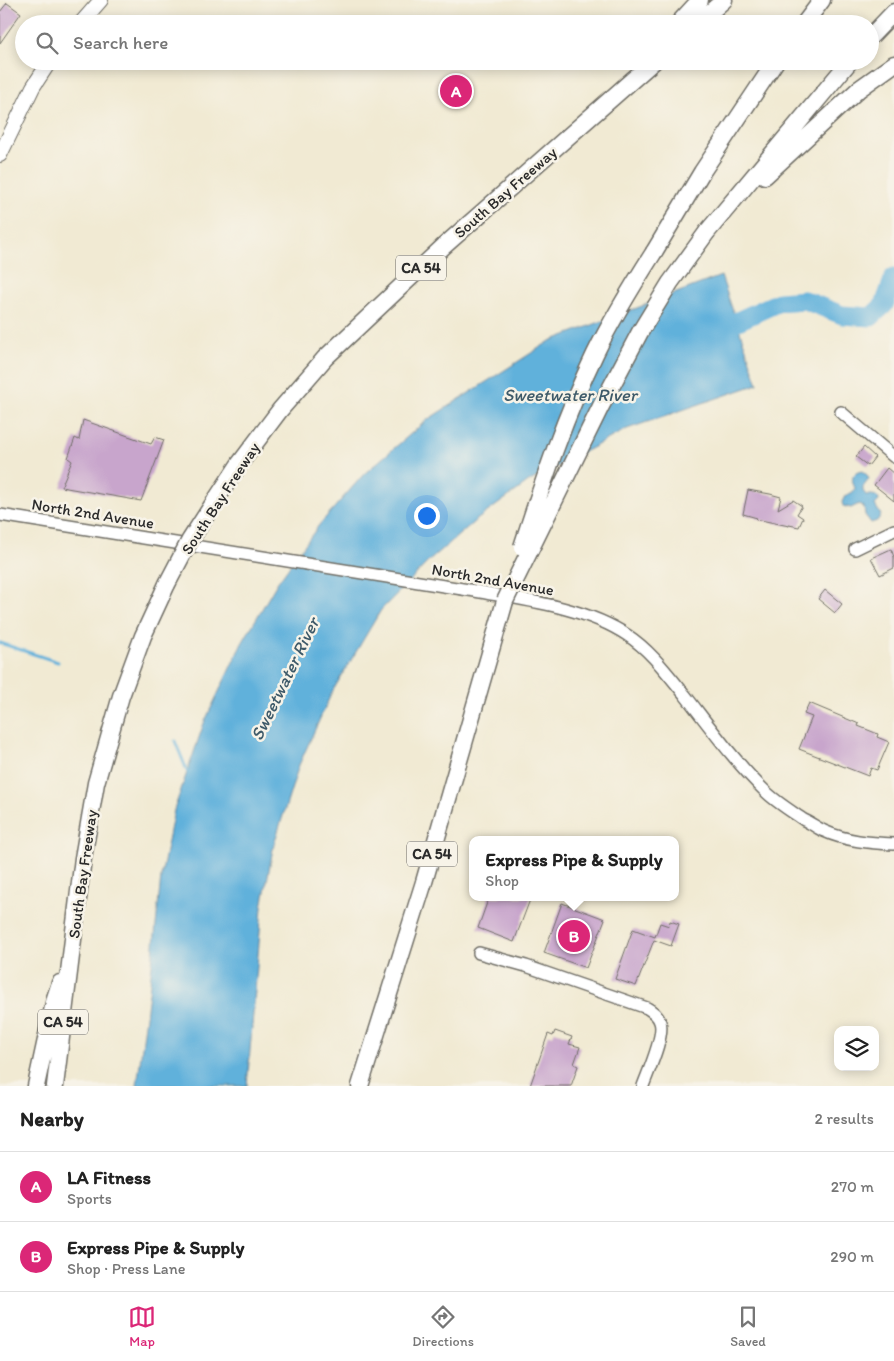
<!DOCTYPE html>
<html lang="en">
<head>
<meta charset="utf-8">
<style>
  :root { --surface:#fff; --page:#f6f6f6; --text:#222; --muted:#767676; --line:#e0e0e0; --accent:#db2777 }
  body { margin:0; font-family:Itim,sans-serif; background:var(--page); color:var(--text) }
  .controls { position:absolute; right:15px; bottom:15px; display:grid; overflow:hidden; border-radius:10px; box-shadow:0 2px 12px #0003 }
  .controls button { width:45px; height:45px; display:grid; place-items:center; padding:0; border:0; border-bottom:1px solid var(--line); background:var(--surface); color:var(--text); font:25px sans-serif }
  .you { position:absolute; left:426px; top:515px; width:18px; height:18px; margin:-12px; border:4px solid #fff; border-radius:50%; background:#1a73e8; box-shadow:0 0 0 8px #1a73e833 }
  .badge { display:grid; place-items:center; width:32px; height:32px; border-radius:50%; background:var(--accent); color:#fff; font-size:16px; font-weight:700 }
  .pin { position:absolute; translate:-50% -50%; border:2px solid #fff; box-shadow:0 1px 5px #0006 }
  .popup { position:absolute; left:469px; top:836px; width:210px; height:65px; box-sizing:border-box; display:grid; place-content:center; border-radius:10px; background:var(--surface); filter:drop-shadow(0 1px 4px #0005); font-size:16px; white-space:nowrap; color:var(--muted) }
  .popup b { font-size:19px; color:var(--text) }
  .popup::after { content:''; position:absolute; left:50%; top:100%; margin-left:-10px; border:10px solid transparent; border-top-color:var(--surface) }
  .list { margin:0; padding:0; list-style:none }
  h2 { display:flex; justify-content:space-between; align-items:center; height:65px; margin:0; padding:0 20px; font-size:21px }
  h2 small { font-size:16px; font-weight:400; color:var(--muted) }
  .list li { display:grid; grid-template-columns:32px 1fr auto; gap:15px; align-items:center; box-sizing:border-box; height:70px; padding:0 20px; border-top:1px solid var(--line) }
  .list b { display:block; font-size:19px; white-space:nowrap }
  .list p { margin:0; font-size:16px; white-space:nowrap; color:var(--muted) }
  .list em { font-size:16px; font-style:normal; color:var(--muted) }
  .icon { flex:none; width:28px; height:28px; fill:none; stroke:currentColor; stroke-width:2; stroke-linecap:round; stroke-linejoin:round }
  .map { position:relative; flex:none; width:894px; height:1086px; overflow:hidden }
  .search { position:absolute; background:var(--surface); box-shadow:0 2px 12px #0003; left:15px; right:15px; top:15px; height:55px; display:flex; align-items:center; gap:12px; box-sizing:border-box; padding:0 18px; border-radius:28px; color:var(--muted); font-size:19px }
  .sheet { height:205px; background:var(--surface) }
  nav { display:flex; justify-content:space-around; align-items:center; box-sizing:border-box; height:70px; border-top:1px solid var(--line); background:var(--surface); font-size:14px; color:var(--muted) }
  nav a { display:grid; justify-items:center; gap:2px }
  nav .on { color:var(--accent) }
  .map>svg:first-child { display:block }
</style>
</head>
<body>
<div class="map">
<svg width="894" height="1086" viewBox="0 0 894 1086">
  <rect width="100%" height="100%" fill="#f7f3e8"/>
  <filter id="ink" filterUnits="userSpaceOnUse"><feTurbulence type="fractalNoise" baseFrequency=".02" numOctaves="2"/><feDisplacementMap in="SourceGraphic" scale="10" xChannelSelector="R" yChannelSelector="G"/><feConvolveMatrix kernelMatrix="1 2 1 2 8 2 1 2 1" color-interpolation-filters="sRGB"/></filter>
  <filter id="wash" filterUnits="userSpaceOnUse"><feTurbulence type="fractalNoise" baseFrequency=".0096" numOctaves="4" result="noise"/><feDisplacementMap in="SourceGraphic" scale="20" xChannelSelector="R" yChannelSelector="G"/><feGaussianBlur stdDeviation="1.12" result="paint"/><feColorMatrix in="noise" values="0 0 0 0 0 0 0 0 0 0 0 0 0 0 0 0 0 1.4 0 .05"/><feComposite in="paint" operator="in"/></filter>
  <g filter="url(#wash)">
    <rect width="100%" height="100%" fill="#f1ead3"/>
    <!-- water -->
    <path fill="#61b1db" stroke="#466e83" d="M721,276L758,384L627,429L530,481L475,521L429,561L381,610L332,692L299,765L274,844L262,907L247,1086H137L149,993L161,877L174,810L204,723L241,645L277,583L319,525L364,474L427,420L550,341Z
      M862,471L866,474L869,479L863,487V491L866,495C872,495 878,494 879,501L875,505L881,515L877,521L871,523L865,515L864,507L859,504L851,508L843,506L842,502L845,496L853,492L855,488C851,480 851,473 862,471Z"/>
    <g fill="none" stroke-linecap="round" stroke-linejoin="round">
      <!-- stream -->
      <path stroke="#61b1db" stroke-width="3" d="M0,643L58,662
        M175,741L188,773"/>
      <!-- river -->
      <path stroke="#61b1db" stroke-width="19" d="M714,332L779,302L804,300L842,315L871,317L884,305L894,277"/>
    </g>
    <g id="blocks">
      <!-- building -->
      <path fill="#c8a5cc" d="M7,3L21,13L0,43V12Z
        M83,420L151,444L155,437L164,440L141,501L61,487L72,461L68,458L75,438L79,440Z
        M864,447L875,457L868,466L856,457Z
        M887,468L894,474V501L874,485Z
        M748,490L770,494L781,497L778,509L793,500L802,506L797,514L803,518L799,527L789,525V526L756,519L757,518L743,514Z
        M891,549L894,557V568L880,575L871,558Z
        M825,590L842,604L835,613L818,599Z
        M809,703L859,724L858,726L878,734L877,737L889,742L877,770L871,768L868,776L799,749L812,717L804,714Z
        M489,897H531L514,942L478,928Z
        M562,903L605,919L586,968L544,953Z
        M670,921L679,924L671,946L654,940L636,986L615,979L633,929L655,937L660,923L669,926Z
        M555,1031L572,1037L569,1044L580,1047L574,1064L578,1066L571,1086H530L548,1034L553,1036Z"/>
    </g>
  </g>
  <g filter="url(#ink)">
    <use href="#blocks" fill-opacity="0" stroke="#706e66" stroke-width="1"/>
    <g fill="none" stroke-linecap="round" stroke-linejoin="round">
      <defs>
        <path id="minor" d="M841,412L894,457
          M0,515L475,591C524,600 585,607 627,635C650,650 667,673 685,695C710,727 735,762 765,791C776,802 791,811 804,820C811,823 817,828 824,831C846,841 870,843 894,844
          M855,549L894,530
          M479,953L526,966L647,1008C653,1012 658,1015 660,1022C665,1035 648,1072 643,1086"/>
        <path id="major" d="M80,24L101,0
          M0,155L33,87L50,61"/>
        <path id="highway" d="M678,24L700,0
          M697,24L724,0
          M804,24L822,0
          M870,37L894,12
          M765,176L859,89L894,64
          M707,232L850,61
          M654,252L702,172L776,61
          M215,501L240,463L280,410L325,358L444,246L654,61
          M36,1086L55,998L60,983
          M55,1086L83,858L96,783L121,696L143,636L167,584
          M360,1086L424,882L505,601"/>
      </defs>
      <!-- minor casing -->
      <use href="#minor" stroke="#706e66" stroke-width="14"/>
      <!-- major casing -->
      <use href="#major" stroke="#706e66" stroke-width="16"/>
      <!-- highway casing -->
      <use href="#highway" stroke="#706e66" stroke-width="19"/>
      <!-- minor -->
      <use href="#minor" stroke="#fff" stroke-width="11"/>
      <!-- major -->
      <use href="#major" stroke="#fff" stroke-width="14"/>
      <!-- highway -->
      <use href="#highway" stroke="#fff" stroke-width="16"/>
      <defs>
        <path id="highway-bridge" d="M522,547C543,482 565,416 595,354C612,319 633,285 654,252
          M167,584L190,540L215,501
          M505,601L601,406L640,332L670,283L707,232"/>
      </defs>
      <!-- highway-bridge casing -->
      <use href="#highway-bridge" stroke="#706e66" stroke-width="19" stroke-linecap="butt"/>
      <!-- highway-bridge -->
      <use href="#highway-bridge" stroke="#fff" stroke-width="16"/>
    </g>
  </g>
  <g text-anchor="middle" stroke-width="5" stroke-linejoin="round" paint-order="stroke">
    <!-- shield labels -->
    <g fill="#f7f3e8" stroke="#686764" stroke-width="1">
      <rect x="396" y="255.5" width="50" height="25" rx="4"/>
      <rect x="407" y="841.5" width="50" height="25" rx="4"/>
      <rect x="38" y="1009.5" width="50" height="25" rx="4"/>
    </g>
    <g font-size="15" font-weight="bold" fill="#2b2b2b">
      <text x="421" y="273">CA 54</text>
      <text x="432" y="859">CA 54</text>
      <text x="63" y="1027">CA 54</text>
    </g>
    <!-- street labels -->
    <g font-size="16" fill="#2b2b2b" stroke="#f7f3e8">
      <text transform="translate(505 192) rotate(-41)" y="6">South Bay Freeway</text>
      <text transform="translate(220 498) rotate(-57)" y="6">South Bay Freeway</text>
      <text transform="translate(93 513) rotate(9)" y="6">North 2nd Avenue</text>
      <text transform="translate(493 579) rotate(10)" y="6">North 2nd Avenue</text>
      <text transform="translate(82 874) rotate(-82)" y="6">South Bay Freeway</text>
    </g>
    <!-- water labels -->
    <g font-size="18" font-style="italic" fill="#3e5a69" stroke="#f7f3e8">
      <text x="570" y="401">Sweetwater River</text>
      <text transform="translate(285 679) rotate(-64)" y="6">Sweetwater River</text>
    </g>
  </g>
</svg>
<div class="controls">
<button><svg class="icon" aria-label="layers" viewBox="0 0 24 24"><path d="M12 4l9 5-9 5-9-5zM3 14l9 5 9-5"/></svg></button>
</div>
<div class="you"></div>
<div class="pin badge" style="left:456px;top:91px">A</div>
<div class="pin badge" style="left:574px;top:936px">B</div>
<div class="popup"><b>Express Pipe &amp; Supply</b>Shop</div>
<div class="search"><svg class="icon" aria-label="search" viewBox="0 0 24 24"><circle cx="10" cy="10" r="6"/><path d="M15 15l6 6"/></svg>Search here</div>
</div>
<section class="sheet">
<h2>Nearby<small>2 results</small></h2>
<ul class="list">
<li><span class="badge">A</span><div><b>LA Fitness</b><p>Sports</p></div><em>270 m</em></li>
<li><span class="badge">B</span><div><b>Express Pipe &amp; Supply</b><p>Shop · Press Lane</p></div><em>290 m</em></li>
</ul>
</section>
<nav>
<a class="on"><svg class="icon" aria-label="map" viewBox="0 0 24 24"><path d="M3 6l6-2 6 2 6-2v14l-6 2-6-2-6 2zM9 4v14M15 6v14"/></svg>Map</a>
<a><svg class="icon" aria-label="directions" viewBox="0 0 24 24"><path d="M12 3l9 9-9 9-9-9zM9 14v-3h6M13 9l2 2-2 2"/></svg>Directions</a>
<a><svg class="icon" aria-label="saved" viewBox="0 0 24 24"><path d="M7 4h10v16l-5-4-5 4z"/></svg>Saved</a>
</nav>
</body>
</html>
